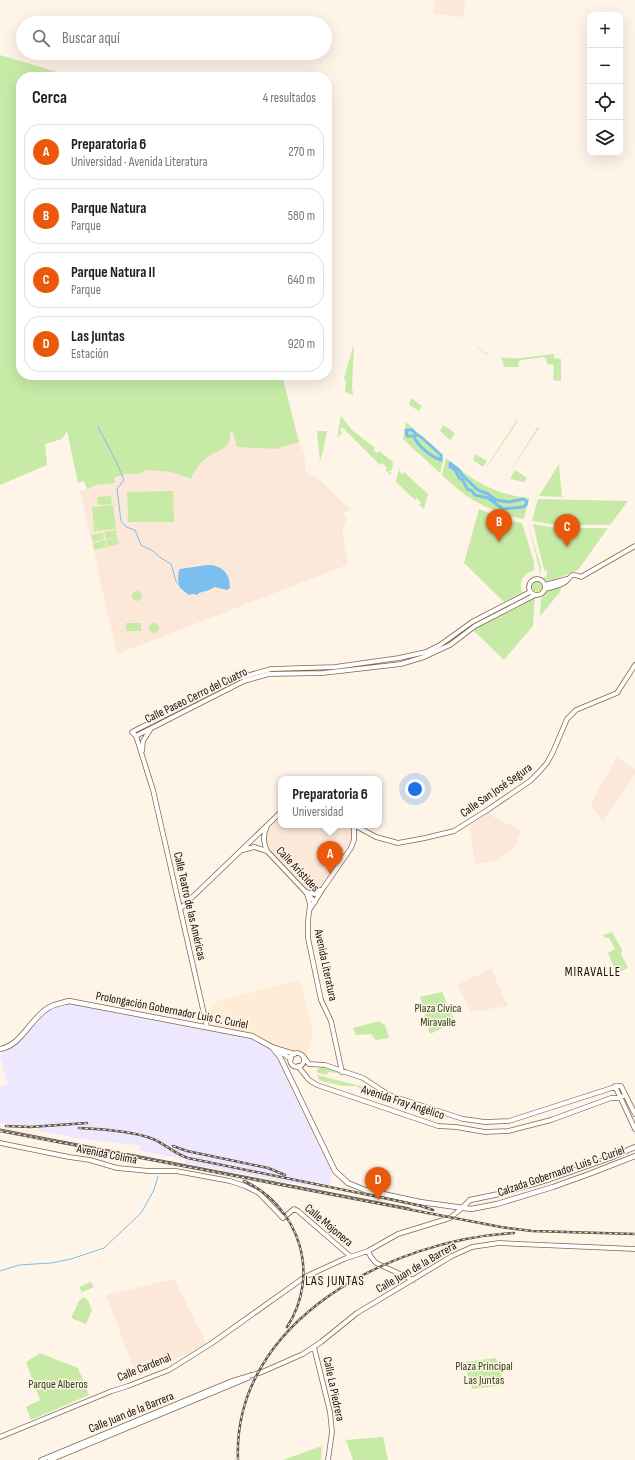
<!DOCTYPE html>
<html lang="es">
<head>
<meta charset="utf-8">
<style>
  :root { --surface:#fff; --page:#f6f6f6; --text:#222; --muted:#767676; --line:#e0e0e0; --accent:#ea580c }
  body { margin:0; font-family:"Sofia Sans Condensed",sans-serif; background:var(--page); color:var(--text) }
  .controls { position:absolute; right:12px; top:12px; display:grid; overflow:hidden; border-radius:8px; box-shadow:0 4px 16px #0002 }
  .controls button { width:36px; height:36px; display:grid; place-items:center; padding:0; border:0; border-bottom:1px solid var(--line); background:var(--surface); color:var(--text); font:20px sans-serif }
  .you { position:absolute; left:415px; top:789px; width:14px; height:14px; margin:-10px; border:3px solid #fff; border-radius:50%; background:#1a73e8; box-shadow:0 0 0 6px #1a73e833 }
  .badge { display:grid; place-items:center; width:26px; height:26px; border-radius:50%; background:var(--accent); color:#fff; font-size:13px; font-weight:700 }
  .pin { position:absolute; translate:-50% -33px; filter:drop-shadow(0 1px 2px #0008) }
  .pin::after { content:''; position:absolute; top:21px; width:14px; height:12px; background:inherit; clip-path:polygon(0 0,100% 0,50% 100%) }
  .popup { position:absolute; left:278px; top:776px; width:104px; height:52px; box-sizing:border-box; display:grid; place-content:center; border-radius:8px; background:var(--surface); filter:drop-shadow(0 1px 3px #0005); font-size:13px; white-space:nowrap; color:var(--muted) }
  .popup b { font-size:15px; color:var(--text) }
  .popup::after { content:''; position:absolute; left:50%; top:100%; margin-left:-8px; border:8px solid transparent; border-top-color:var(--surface) }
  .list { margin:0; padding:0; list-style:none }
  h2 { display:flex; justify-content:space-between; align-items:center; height:52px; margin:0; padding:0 16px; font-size:17px }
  h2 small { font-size:13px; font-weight:400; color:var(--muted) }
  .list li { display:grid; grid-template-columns:26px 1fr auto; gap:12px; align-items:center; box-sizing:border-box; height:56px; margin:0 8px 8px; padding:0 8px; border:1px solid var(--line); border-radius:16px }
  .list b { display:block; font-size:15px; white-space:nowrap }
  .list p { margin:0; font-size:13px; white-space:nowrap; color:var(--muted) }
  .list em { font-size:13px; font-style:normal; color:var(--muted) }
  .icon { flex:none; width:22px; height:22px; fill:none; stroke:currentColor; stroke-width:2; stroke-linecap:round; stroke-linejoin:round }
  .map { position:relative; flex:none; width:635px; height:1460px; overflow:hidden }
  .search { position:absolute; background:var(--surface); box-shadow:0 4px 16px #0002; left:16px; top:16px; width:316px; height:44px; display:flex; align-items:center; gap:10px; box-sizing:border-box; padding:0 14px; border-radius:22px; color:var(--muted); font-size:15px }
  .panel { position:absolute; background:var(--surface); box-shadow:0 4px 16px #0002; left:16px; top:72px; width:316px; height:308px; border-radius:16px }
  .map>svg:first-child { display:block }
</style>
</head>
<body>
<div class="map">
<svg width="635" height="1460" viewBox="0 0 635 1460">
  <rect width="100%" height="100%" fill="#fef4e8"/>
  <!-- built -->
  <path fill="#ffecd7" d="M297,980L301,982L313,1031L312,1040L306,1056L277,1046L253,1035L212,1026L210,1013L214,1005L216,1004V1001Z"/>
  <!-- industrial -->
  <path fill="#ede8fe" d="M72,1004L249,1038L260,1042L271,1049L278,1059L332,1172L329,1187L321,1184L320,1188L185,1163V1159L140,1151L141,1146L129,1144L89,1140L38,1131V1126L0,1123V1086L8,1084L0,1056L18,1043L48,1011L62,1005Z"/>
  <!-- education -->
  <path fill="#fce8d9" d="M436,0H465L463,17L433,14Z
    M233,431L279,448L299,442L304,452L306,472L309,475L317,477L351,510L342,513L347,518L343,528V535L347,565L117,654L80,491L96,485L115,483L114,478H117L126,474H137L148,470L171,472L191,479L197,468L205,458L226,447L231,436L230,432Z
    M617,757L635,770V774L603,820L592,808L591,803Z
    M490,812L495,818L521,830L515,847L495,861L475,864L470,826Z
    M281,817V825H347L350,829L352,835L351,841L318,891L314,892L307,890L301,885L267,846L266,834L269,829Z
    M491,969L508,1006L471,1012L457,985Z
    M174,1279L206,1343L191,1352L137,1377L106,1295Z"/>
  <!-- green -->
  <path fill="#c7eba7" d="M0,55L74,77H21V375H282L299,442L279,448L278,449L237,447L233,432H230C232,450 217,450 205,459C199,464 194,472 191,479L171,472L148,470L137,474H126L114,478L115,483L96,485L87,489L84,481L78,483L67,431L62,439L45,444L47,465L0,485Z
    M464,335C470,340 476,346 483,351C504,364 531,356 554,354V358L561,359V381L553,380L554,365L547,364L546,359L544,357L521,360L519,361L518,367H504L503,361L501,358L484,353Z
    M353,347H354L352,386L353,395L345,392L346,383L344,378Z
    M411,398L422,406L419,411L409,405Z
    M341,416L352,430L375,448L373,450L377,453L379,451L393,462L392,470H390L389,472H391V475L385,470L387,468L382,463L380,465L342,427L340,429L342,433L337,438Z
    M517,420L518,421L487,467V466Z
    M406,422L443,455V462L440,473L403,439Z
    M443,425L455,433L450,440L440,431Z
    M538,427L539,428L506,477Z
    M317,431H327L322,455L320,461Z
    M475,454L487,461L483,467L473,460Z
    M446,458C473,481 493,494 529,498L524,519C504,516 481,506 464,494C456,488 449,481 442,475Z
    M559,464L562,497L539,496Z
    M399,468L400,469L399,471L402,474L404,472L428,494L424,509L419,505L421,503L417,498L415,500L396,482Z
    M515,470L527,478L524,482L510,479Z
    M173,491L174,522H128L127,492Z
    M111,496L112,504L98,505L97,497Z
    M538,499L628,501L610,525H557L532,521Z
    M113,505L116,529L94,531L92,507Z
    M479,509L507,520L522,523L534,562V570C524,574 518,581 522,592L504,602L464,563Z
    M528,524L541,567L540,577L539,567Z
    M533,524L557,528H608L578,570L553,580L546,581L544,579V577L547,576V571L544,570Z
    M116,530L117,537L106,539L104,532Z
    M103,533L104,539L93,542L91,535Z
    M117,537L119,544L107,547L106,540Z
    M105,540L106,547L94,550L93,543Z
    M531 586a6 6 0 1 1 12 0a6 6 0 1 1-12 0Z
    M562,586L560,592L540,616L541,600L545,592Z
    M132 596a5 5 0 1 1 10 0a5 5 0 1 1-10 0Z
    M535,596L533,626L504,660L473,630Z
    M126,623H141V631H126Z
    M149 628a5 5 0 1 1 10 0a5 5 0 1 1-10 0Z
    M612,932L622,950L621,954L628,968L617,973L608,953L615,949L609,938H605L603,935Z
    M442,992L455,1022L430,1034L420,997Z
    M379,1021L385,1025L389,1038L376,1040L371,1034L356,1035L353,1028Z
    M322,1067L343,1074L329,1072L326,1075L316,1072L319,1068Z
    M317,1075L360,1086L362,1087L363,1090L356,1086H343L322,1081L319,1080Z
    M91,1282L94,1287L82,1292L79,1287Z
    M83,1297L88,1300L92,1310L86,1324L71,1318L79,1301Z
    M40,1353L78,1368L89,1395L31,1420L26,1407L40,1400L26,1362Z
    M496,1358L505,1385L472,1389L464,1362Z
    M383,1437L388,1460H353L346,1440Z
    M322,1446L321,1460H283Z"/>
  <!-- water -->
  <path fill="#7abfee" d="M207,565C222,565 230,573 230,588L227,590L215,587L209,590L199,593L197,595L193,594L189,595L180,588C178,583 177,574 180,569Z"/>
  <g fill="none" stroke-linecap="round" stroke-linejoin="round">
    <!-- stream -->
    <path stroke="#7abfee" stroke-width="1" d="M98,427L116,461L124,480L117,489L121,521L126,527L135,530L141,545L153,551L161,558L171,564L176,581L179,585
      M0,1271L19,1265L51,1263L71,1259L104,1248L141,1213L154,1190L158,1176"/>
    <!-- canal -->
    <path stroke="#7abfee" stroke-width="3" d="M406,430H412L417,435L421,437L441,455V460C432,457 417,446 414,436H407Z
      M450,463L459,470L462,475L478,490L488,494L496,500L509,502L523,499L527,501L526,505L523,507L503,509L488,498L475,495L471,490H468L462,479H460L455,470L450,467Z"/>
    <defs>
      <path id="secondary" d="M529 587a8 8 0 1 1 16 0a8 8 0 1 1-16 0Z
        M545,585L567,579
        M545,589C551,588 557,586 562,584C572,580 567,571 581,577L635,546
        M136,736L244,681L269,674L323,673L401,664L424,657L450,645L475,626L535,595
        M142,751L143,741L150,730
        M354,825L376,837L398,843L425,838L454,831L486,811L530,781L540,771L547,763L553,752L567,719L576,710L617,693L635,665
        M267,826C263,835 263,841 267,851L315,902
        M243,850L254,847L267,851
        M306,892L315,894L320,890
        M307,894L310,904L308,921V938L321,1000L331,1021L342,1072
        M180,909L281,812
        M310,909L324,887L351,848L354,840V825
        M207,1027L153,790L136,736L132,732L239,678L271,669L335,667L399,658L426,652L440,645L472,622L530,592
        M272,1047L295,1054
        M277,1050L291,1059
        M290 1060a7 7 0 1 1 14 0a7 7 0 1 1-14 0Z
        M303,1056L309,1064L325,1065L363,1078L389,1095L463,1119L485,1122L509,1121L618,1086H621L635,1114
        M298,1066L309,1080L317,1085L438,1126L456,1127L485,1132L508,1131L551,1120L611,1098H620L625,1095
        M615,1086L635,1129
        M0,1143L69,1157L90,1160L117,1168L149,1171H176L230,1181L245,1186L259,1193L283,1218L294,1209L298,1211L350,1256
        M368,1251L371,1257L376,1263L413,1280
        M307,1276L344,1259L368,1251L398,1234L450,1218L462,1208
        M314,1347L330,1412L332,1432L328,1460
        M0,1437L112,1391L128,1386L169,1370L212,1343L302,1279
        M41,1460L232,1381L262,1372L303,1354L321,1342L357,1313L452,1256L472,1247L499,1243L635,1249
        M50,1460L248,1378L251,1375"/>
      <path id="primary" d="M0,1049C21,1046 30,1019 48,1008C54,1004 62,1003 69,1001L252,1036L272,1047L280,1057L335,1171L348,1183L365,1190L420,1202L471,1209L497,1204L553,1187L589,1174L635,1156
        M462,1208L470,1200L499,1194L550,1179L610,1158L635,1147"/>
    </defs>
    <!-- secondary casing -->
    <use href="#secondary" stroke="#80694f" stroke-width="5.5"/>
    <!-- primary casing -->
    <use href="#primary" stroke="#80694f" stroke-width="6"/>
    <!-- secondary -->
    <use href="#secondary" stroke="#fff" stroke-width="4"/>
    <!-- primary -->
    <use href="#primary" stroke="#fff" stroke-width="4.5"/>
    <!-- tram -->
    <path stroke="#60574d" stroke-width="1" d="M0,1129L410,1208"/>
    <defs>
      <path id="rail" d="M6,1126L30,1127L87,1123
        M79,1128C101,1129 134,1131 153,1139C165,1144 175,1154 188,1158L398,1201L421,1206L433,1210
        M0,1131L501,1227L532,1231L635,1234
        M173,1146L187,1151L268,1168L285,1175
        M244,1181C300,1207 321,1275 287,1327
        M238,1460C232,1320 393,1239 514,1233"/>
    </defs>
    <!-- rail casing -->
    <use href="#rail" stroke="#60574d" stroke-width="2.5"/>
    <!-- rail -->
    <use href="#rail" stroke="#fef4e8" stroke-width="1" stroke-dasharray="3" stroke-linecap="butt"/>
  </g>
  <g text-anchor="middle" stroke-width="3" stroke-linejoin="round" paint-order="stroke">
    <!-- street labels -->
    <g font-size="12" fill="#170e05" stroke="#fef4e8">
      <text transform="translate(196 695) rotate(-26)" y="4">Calle Paseo Cerro del Cuatro</text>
      <text transform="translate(496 790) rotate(-35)" y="4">Calle San José Segura</text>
      <text transform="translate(298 869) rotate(47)" y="4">Calle Arístides</text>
      <text transform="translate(190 906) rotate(77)" y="4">Calle Teatro de las Américas</text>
      <text transform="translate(326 965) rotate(78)" y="4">Avenida Literatura</text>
      <text transform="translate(172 1010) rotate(11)" y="4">Prolongación Gobernador Luis C. Curiel</text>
      <text transform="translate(403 1102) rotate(18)" y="4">Avenida Fray Angélico</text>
      <text transform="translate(107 1154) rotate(11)" y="4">Avenida Colima</text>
      <text transform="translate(561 1171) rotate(-19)" y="4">Calzada Gobernador Luis C. Curiel</text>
      <text transform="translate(329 1225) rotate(40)" y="4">Calle Mojonera</text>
      <text transform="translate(416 1267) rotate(-30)" y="4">Calle Juan de la Barrera</text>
      <text transform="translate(144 1367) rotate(-22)" y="4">Calle Cardenal</text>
      <text transform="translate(334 1389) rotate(78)" y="4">Calle La Piedrera</text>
      <text transform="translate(131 1412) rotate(-22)" y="4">Calle Juan de la Barrera</text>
    </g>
    <!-- park labels -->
    <g font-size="12" fill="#2b4112" stroke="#fef4e8">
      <text x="438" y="1012">Plaza Cívica<tspan x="438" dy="14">Miravalle</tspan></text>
      <text x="484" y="1370">Plaza Principal<tspan x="484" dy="14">Las Juntas</tspan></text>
      <text x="58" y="1388">Parque Alberos</text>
    </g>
    <!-- neighbourhood labels -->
    <g font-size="13" letter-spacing="1" fill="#170e05" stroke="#fef4e8">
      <text x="593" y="976">MIRAVALLE</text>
      <text x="335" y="1285">LAS JUNTAS</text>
    </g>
  </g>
</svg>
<div class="controls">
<button>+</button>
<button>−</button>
<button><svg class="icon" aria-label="locate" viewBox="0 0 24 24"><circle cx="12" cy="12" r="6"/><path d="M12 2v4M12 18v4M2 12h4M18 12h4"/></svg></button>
<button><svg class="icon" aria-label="layers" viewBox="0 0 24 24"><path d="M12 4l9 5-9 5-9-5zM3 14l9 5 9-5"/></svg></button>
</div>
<div class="you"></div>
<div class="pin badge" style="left:330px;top:874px">A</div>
<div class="popup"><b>Preparatoria 6</b>Universidad</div>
<div class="pin badge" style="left:499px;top:542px">B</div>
<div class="pin badge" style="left:567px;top:547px">C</div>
<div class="pin badge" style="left:378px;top:1200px">D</div>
<div class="search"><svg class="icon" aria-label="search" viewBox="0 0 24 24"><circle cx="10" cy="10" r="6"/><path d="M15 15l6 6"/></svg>Buscar aquí</div>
<section class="panel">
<h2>Cerca<small>4 resultados</small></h2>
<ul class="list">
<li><span class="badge">A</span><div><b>Preparatoria 6</b><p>Universidad · Avenida Literatura</p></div><em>270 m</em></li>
<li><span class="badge">B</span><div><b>Parque Natura</b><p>Parque</p></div><em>580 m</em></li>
<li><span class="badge">C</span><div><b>Parque Natura II</b><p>Parque</p></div><em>640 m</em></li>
<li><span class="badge">D</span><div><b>Las Juntas</b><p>Estación</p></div><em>920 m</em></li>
</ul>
</section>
</div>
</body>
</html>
